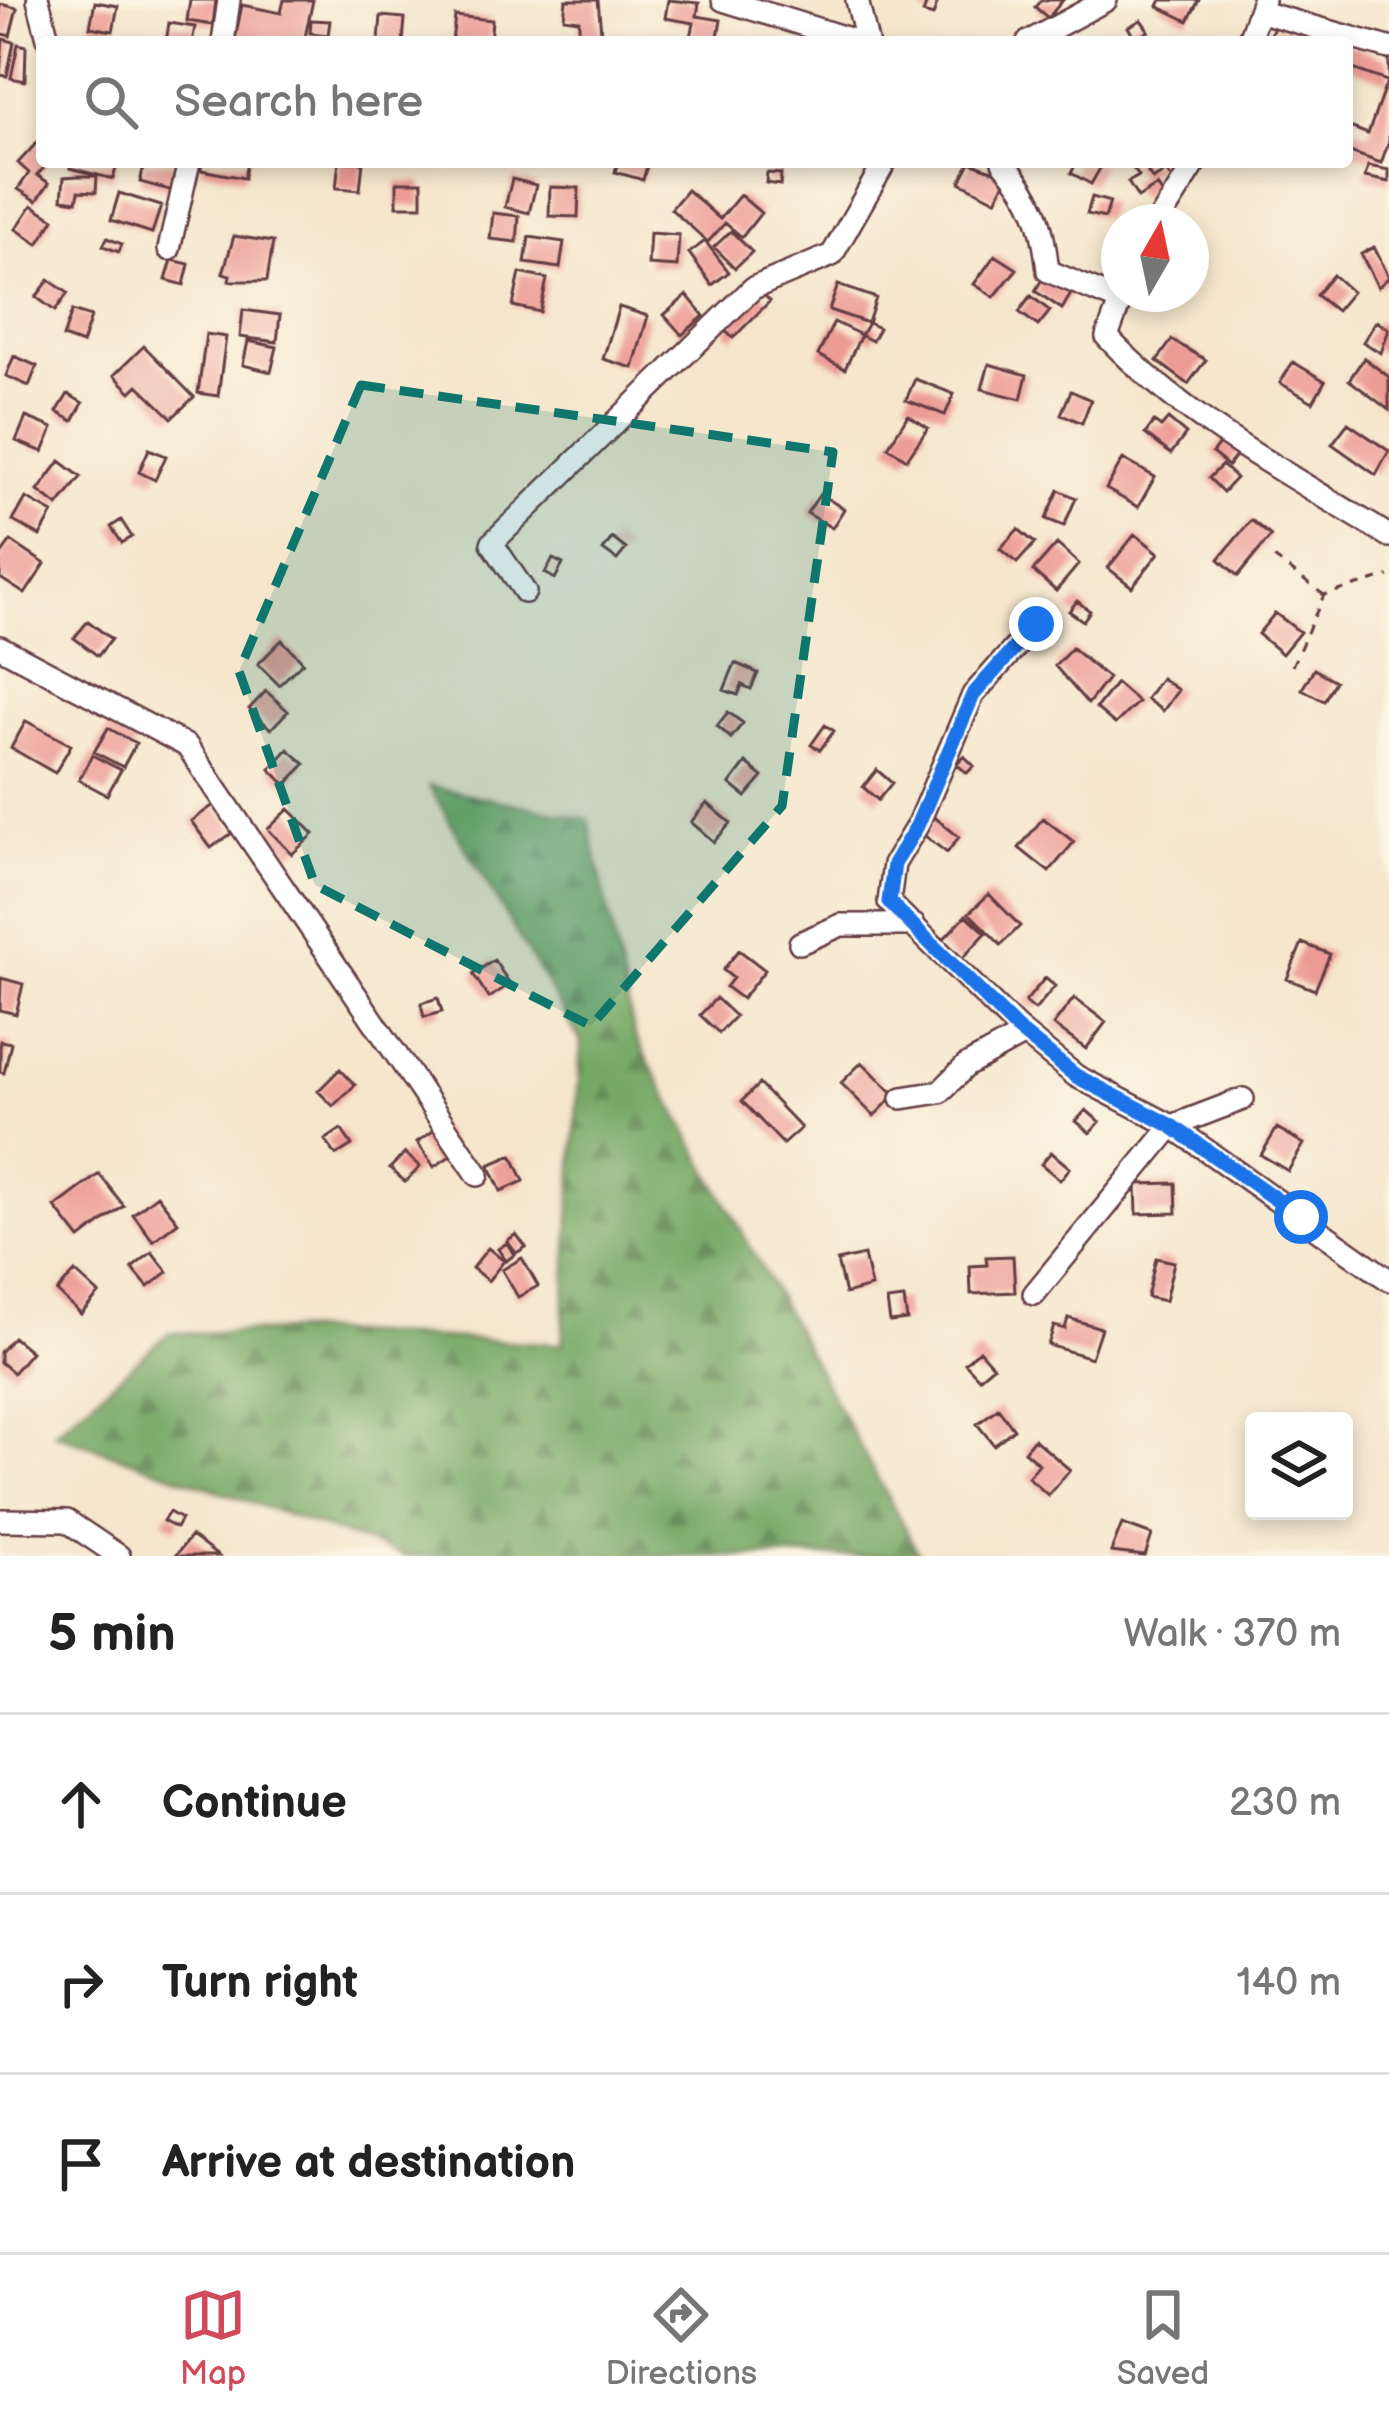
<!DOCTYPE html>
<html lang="en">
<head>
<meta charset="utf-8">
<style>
  :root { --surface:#fff; --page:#f6f6f6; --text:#222; --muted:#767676; --line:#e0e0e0; --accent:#d1495b }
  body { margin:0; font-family:"Balsamiq Sans",sans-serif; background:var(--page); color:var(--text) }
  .controls { position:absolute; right:36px; bottom:36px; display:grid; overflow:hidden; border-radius:12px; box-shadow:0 6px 18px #0003 }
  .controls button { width:108px; height:108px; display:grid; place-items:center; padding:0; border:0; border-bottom:3px solid var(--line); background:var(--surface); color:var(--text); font:60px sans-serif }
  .compass { position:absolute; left:1101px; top:204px; width:108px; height:108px; border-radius:50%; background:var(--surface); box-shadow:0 6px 18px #0003; rotate:9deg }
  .stop { position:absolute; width:36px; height:36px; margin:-27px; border:9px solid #1a73e8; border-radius:50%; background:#fff }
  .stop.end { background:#1a73e8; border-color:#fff; box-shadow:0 3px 12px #0008 }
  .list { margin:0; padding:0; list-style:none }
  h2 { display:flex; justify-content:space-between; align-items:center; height:156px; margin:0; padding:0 48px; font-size:51px }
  h2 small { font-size:39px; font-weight:400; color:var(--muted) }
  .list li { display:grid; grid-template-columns:78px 1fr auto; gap:36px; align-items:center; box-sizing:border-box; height:180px; padding:0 48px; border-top:3px solid var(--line) }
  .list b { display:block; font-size:45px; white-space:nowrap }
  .list em { font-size:39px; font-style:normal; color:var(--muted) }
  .icon { flex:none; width:66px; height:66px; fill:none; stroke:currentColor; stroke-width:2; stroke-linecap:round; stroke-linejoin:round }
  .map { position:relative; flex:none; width:1389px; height:1556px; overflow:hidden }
  .search { position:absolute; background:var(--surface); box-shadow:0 6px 18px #0003; left:36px; right:36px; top:36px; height:132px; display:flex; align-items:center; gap:30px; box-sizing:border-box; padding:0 42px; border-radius:12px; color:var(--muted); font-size:45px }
  .sheet { height:696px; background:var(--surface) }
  nav { display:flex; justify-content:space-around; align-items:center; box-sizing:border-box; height:168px; border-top:3px solid var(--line); background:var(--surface); font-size:33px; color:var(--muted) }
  nav a { display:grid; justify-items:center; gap:6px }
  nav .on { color:var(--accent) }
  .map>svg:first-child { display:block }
</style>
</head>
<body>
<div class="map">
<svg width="1389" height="1556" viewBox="0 0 1389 1556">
  <defs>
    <pattern id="forest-firs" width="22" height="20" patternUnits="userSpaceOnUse" patternTransform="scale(3)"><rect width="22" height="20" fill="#74a865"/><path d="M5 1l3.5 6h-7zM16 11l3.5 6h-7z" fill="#618853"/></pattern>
  </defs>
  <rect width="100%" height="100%" fill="#fcf5e5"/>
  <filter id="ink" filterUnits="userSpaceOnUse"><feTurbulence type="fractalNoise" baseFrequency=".00833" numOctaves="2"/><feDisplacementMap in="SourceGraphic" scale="24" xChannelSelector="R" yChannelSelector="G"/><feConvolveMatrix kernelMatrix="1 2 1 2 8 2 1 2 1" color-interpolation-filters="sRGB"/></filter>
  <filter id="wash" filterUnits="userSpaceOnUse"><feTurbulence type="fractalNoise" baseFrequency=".004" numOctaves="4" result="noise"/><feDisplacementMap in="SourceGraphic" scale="48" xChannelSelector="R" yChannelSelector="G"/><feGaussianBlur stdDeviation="2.7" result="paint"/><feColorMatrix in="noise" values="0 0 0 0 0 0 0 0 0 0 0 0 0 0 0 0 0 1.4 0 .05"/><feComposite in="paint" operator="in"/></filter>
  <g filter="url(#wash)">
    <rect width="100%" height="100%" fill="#f5e6cc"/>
    <!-- forest -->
    <path fill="url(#forest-firs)" stroke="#5f6448" stroke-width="3" d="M429,786L588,819L635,1037L920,1556H404L54,1433L169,1333L307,1331L562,1344L581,1042Z"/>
    <g id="blocks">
      <!-- building -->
      <path fill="#ed9b95" d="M190,0H216L213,25L187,21Z
        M284,0H313L304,42L235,40L242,5L281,13Z
        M566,0H598L602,42H579V20L564,18Z
        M668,0L699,3L697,16L721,20L717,42H690L694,23L665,18Z
        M928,0L938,1L933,16L923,13Z
        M1041,0H1063L1048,18L1035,7Z
        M1161,0H1199L1188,21L1158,6Z
        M95,2L118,6L113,31L90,27Z
        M0,4L17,8L10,36L0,33Z
        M381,16L405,18L403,42L379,41Z
        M455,16L492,20L490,42H452Z
        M311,20L330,21L328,35L310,33Z
        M1141,20L1149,31L1135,39L1128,27Z
        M169,23L195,27L192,42H166Z
        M1277,24L1324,42H1264Z
        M3,39L14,42L7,76L0,75Z
        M1347,43L1389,59V141L1381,163L1347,151V126L1368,134L1387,81L1347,67Z
        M18,44L26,46L25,81L11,78Z
        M42,137V162H50L37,175L49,183L37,201L18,189L29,173L18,163Z
        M72,162H118L113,179L70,168Z
        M145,162L181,164L173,191L140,182Z
        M202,162H247L244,178L201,170Z
        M339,162H363L360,190L336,188Z
        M618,162H648L643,180L615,172Z
        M970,162L1008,176L996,200L960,182Z
        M1077,162L1102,165L1091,184L1071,173Z
        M1128,162H1162L1148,173L1153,180L1166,171L1176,185L1163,194L1157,186L1138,198L1128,182L1139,176Z
        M1368,166L1389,170V182L1365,177Z
        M767,173L781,174L780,185L766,183Z
        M79,176H97L96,192L79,191L77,201L62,199L64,177Z
        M512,179L536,185L529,213L505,207Z
        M397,182H422V206H397Z
        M550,187L579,188L578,217L549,216Z
        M687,190L720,219L740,195L761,213L742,237L725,223L708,242L671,209Z
        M119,193L161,206L152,233L111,220Z
        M1092,197L1110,202L1105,218L1087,214Z
        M32,205L54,219L38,244L16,229Z
        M493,213L519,216L517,242L490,239Z
        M731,231L752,252L735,268L714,247Z
        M650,233L679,235L677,267L648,265Z
        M234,236L273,242L267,281H229L230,275L223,273Z
        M529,237L564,242L560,268L525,263Z
        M107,238L122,244L119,252L103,246Z
        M705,241L729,272L712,285L689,253Z
        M1374,247L1389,277L1378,287L1361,254Z
        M995,255L1017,269L994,297L974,284Z
        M172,260L189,264L184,285L166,280Z
        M1047,271L1075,287L1062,309L1035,291Z
        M520,273L547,279L540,312L513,306Z
        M1333,275L1352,292L1336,311L1316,295Z
        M49,280L68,293L55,311L36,297Z
        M838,285L876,298L868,323L829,310Z
        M762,293L770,301L733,338L725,331Z
        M687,295L704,316L682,335L664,315Z
        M1031,296L1050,311L1038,326L1019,312Z
        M619,307L648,316L633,368L603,359Z
        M243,310L280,315L277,342L240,337Z
        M72,311L91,317L82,344L63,337Z
        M1376,321L1389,329L1381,353L1363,342Z
        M834,322L861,335L845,369L818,355Z
        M868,323L879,328L872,341L861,335Z
        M206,334L226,337L218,396L198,393Z
        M1172,340L1206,360L1188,384L1157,361Z
        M248,341L277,347L271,372L243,365Z
        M144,346L194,397L172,418L138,385L131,392L114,375Z
        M14,356L37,366L29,386L6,376Z
        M1364,358L1389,377V410L1349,380Z
        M1293,362L1325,381L1313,402L1280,383Z
        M989,364L1027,375L1021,399L982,389Z
        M915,379L954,394L945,415L906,400Z
        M1071,391L1091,400L1082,423L1061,414Z
        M68,394L83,403L73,421L57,412Z
        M908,415L928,428L907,459L888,447Z
        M26,417L53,428L43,452L16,441Z
        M1168,419L1186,434L1171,454L1145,434L1154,422L1161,427Z
        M1348,423L1389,451L1376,475L1332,444Z
        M1224,438L1240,451L1228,466L1212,453Z
        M149,449L166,456L155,480L139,472Z
        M1123,459L1155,477L1138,507L1106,489Z
        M60,461L81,477L58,506L38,491Z
        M1222,465L1236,478L1223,492L1209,478Z
        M1059,490L1076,498L1064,526L1046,519Z
        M820,494L844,509L832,528L807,513Z
        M26,498L53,513L40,536L13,521Z
        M121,520L132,537L122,543L111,527Z
        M1251,520L1271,536L1238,576L1219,559Z
        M1018,529L1035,543L1017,563L1000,549Z
        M1135,534L1159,553L1132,587L1108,568Z
        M612,538L626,549L617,560L603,550Z
        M11,541L45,564L25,594L0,578V556Z
        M1057,544L1079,564L1056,591L1033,571Z
        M553,559L563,564L555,579L545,573Z
        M1077,601L1090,611L1083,621L1069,611Z
        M1275,613L1300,632L1282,654L1258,634Z
        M88,621L111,639L98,656L74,638Z
        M282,640L303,662L279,685L258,664Z
        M1072,648L1108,678L1088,704L1055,666Z
        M735,663L758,673L751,689L742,685L738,695L724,690Z
        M1314,669L1335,681L1324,701L1302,689Z
        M1161,678L1178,690L1163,711L1146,699Z
        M1116,683L1138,702L1115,724L1096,708Z
        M266,691L288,711L271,729L249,709Z
        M728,712L743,723L731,738L717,726Z
        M26,721L71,745L55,773L11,748Z
        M825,725L834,731L820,750L811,745Z
        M108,728L136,743L123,767L94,752Z
        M288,749L305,764L286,785L270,769Z
        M92,755L121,770L107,795L79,780Z
        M964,756L974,766L967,773L956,764Z
        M746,763L763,777L746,797L730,784Z
        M877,770L892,783L878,800L863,787Z
        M707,803L731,823L714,842L691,822Z
        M215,804L235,831L211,848L191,821Z
        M289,809L314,834L292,854L268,829Z
        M933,816L959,837L947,853L920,832Z
        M1043,818L1074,842L1049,872L1019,848Z
        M989,894L1020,926L1001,945L969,913Z
        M966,915L986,933L958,963L938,945Z
        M1302,943L1330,954L1315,990L1287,979Z
        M739,950L765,970L742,999L726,987L733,978L723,970Z
        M494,960L510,984L489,998L473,974Z
        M1,978L23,984L16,1014L0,1010Z
        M1045,978L1055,986L1035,1010L1025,1002Z
        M438,998L442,1012L424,1017L421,1003Z
        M716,998L735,1016L719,1033L700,1015Z
        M1074,998L1106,1022L1086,1049L1053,1025Z
        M0,1041L11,1043L4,1073L0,1072Z
        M862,1062L895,1095L874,1116L841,1083Z
        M340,1069L355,1085L333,1106L318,1091Z
        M759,1084L801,1128L783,1144L742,1101Z
        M1086,1110L1100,1122L1090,1133L1076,1121Z
        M439,1127L456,1152L434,1167L417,1142Z
        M1277,1128L1304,1144L1288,1171L1261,1155Z
        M341,1129L352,1145L336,1155L325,1140Z
        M1051,1152L1070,1168L1060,1180L1041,1164Z
        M405,1153L420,1167L405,1182L390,1168Z
        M512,1155L524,1181L501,1191L489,1165Z
        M99,1174L124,1206L80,1239L55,1207Z
        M1176,1183L1177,1213L1137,1214L1136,1184Z
        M157,1195L178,1222L153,1241L133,1214Z
        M516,1234L526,1247L516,1253L507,1241Z
        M507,1243L514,1255L506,1261L498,1249Z
        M488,1248L504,1261L488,1281L472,1268Z
        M152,1252L168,1272L148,1287L132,1268Z
        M864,1255L871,1287L845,1294L837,1261Z
        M1013,1256L1015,1292L971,1294L970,1266L987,1265L986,1257Z
        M522,1258L538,1286L518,1297L502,1270Z
        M1156,1258L1174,1262L1165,1301L1147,1297Z
        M75,1272L99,1294L81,1314L57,1292Z
        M904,1299L907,1320L890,1322L887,1301Z
        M1068,1318L1101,1328L1091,1358L1048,1345L1054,1326L1065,1329Z
        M13,1337L31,1352L13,1373L0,1362V1352Z
        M979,1350L993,1366L979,1378L965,1363Z
        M998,1408L1014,1429L994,1445L977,1424Z
        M1034,1439L1070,1470L1048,1495L1028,1477L1039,1464L1024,1451Z
        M169,1512L181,1519L176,1528L163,1521Z
        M1122,1524L1152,1535L1145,1556L1111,1552Z
        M191,1536L218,1556H175Z"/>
    </g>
  </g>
  <g filter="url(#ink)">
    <use href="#blocks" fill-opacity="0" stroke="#643d43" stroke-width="3"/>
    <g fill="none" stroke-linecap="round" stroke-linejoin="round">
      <defs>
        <path id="minor" d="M38,0L49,42
          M723,0L859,42
          M857,0L867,42
          M1261,12L1389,48
          M223,42L229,0
          M1028,42L1106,0
          M1248,42L1263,0
          M1003,162C1035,198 1043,224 1048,271L1120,301
          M1158,222L1196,162
          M169,249L189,162
          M1123,294L1107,337C1186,421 1292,476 1389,536
          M525,592L492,543L753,288L832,255L885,162
          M1036,624L973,695L917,826L894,864L889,902L1017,1028L1076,1076L1172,1126L1243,1099
          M0,647L187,746L478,1175
          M800,943L841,925H914
          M902,1098L940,1092L966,1066L1024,1034
          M1034,1294L1172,1126L1389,1280
          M0,1520L67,1521L119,1556"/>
      </defs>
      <!-- minor casing -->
      <use href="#minor" stroke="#643d43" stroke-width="26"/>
      <!-- path -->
      <path stroke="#643d43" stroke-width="3" stroke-dasharray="9 9" stroke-linecap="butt" d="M1274,558L1324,595
        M1292,666L1324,595L1389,576"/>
      <!-- minor -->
      <use href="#minor" stroke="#fff" stroke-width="21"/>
    </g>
  </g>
  <g fill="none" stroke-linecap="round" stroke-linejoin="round" filter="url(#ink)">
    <!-- route -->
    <path stroke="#1a73e8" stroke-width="15" d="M1036,624L973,695L917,826L894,864L889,902L1016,1028L1076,1076L1172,1126L1301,1217"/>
  </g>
  <!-- marked area -->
  <path fill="#0f766e" fill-opacity="0.2" stroke="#0f766e" stroke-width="9" stroke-dasharray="24 15" stroke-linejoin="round" d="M361,385L833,452L782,806L591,1026L315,885L239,671Z"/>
</svg>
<div class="controls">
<button><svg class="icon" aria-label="layers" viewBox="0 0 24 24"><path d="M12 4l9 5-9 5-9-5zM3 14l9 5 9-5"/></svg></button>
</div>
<svg class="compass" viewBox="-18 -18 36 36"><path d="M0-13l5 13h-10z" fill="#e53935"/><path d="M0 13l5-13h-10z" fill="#767676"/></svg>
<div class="stop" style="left:1301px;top:1217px"></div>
<div class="stop end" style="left:1036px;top:624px"></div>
<div class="search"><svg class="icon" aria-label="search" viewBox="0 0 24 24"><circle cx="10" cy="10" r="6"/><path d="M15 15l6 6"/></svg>Search here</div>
</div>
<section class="sheet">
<h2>5 min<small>Walk · 370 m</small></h2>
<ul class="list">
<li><svg class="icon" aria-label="ahead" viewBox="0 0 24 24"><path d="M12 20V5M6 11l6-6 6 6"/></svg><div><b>Continue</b></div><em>230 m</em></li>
<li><svg class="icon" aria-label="right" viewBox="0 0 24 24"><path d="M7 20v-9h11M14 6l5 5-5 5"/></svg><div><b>Turn right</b></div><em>140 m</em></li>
<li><svg class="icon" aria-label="arrive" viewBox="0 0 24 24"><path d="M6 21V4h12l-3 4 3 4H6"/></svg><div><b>Arrive at destination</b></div></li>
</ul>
</section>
<nav>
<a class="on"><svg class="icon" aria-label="map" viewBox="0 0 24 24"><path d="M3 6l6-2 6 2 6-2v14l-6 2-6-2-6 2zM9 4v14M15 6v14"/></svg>Map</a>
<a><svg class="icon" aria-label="directions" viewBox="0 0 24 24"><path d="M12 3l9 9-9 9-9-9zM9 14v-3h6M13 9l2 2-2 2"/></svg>Directions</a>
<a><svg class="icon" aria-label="saved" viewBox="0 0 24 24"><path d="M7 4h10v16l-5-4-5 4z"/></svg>Saved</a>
</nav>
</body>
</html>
